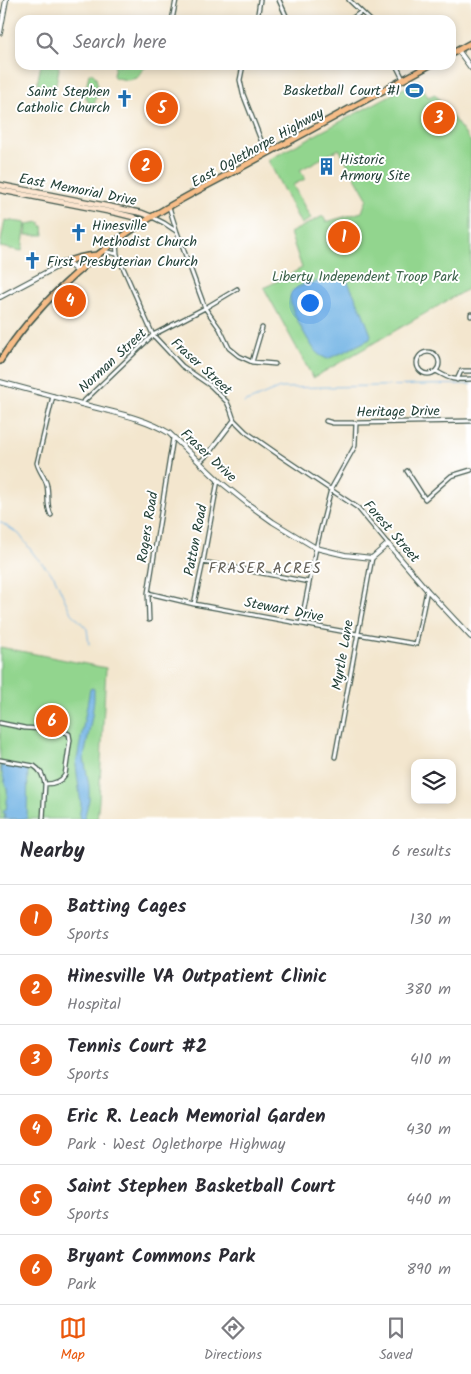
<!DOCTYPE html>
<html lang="en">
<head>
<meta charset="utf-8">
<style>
  :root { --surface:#fff; --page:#f2f2f3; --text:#2b2b33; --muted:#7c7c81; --line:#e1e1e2; --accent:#ea580c }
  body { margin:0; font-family:Kalam,sans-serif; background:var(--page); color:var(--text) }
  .controls { position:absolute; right:15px; bottom:15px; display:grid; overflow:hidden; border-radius:10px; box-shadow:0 2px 8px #0003 }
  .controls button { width:45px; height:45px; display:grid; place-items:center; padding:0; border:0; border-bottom:1px solid var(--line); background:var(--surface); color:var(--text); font:25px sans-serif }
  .you { position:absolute; left:309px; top:302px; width:18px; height:18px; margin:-12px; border:4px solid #fff; border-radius:50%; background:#1a73e8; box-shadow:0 0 0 8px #1a73e833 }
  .badge { display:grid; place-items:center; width:32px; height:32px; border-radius:50%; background:var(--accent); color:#fff; font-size:16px; font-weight:700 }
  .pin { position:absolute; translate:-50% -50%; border:2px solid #fff; box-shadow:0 1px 5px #0006 }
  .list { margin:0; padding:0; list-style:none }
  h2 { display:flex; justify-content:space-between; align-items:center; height:65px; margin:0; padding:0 20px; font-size:21px }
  h2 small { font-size:16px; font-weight:400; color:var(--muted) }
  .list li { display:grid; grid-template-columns:32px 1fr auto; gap:15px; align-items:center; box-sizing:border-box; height:70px; padding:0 20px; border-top:1px solid var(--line) }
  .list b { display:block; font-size:19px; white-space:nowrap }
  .list p { margin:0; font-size:16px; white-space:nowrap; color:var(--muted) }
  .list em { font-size:16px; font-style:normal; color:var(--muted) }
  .icon { flex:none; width:28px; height:28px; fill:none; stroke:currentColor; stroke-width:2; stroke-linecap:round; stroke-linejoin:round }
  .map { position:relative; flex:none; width:471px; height:819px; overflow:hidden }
  .search { position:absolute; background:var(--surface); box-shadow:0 2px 8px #0003; left:15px; right:15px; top:15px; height:55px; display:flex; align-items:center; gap:12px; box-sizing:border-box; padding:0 18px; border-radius:15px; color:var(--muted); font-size:19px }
  .sheet { height:485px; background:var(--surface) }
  nav { display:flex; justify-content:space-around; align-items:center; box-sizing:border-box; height:70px; border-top:1px solid var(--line); background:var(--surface); font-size:14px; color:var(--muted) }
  nav a { display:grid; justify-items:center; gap:2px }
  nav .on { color:var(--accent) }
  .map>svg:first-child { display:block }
</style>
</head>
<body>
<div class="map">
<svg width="471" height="819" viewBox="0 0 471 819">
  <rect width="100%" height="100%" fill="#fff"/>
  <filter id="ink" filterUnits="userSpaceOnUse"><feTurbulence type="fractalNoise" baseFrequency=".02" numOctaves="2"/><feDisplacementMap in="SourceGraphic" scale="10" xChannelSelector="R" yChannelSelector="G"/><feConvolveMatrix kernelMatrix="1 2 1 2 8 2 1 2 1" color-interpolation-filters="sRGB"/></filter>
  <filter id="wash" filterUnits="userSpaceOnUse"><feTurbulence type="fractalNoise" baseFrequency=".0096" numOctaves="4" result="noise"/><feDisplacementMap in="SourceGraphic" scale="20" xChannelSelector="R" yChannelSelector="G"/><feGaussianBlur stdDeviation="1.12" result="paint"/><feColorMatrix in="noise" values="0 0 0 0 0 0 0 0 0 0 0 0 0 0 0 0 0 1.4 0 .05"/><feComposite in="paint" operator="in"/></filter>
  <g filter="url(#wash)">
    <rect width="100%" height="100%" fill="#f3e6ce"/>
    <!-- green -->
    <path fill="#92d58e" stroke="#588961" d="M41,65H58L59,69L55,88L51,91L37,84Z
      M115,65H149L143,69L137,78L128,80L115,78L113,75Z
      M89,73C91,73 92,73 93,74C100,78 97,99 94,104L89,103L85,95Z
      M419,80L428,97L435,94L471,142V287L313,378L264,288L302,268L290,233L323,216L326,222L362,212L367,198L339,149L300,170L305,179L293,185L311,219L301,224L268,160Z
      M5,220L26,223L22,251L0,247Z
      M40,222L41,226H43L44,235H26L27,224Z
      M0,647L106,668L99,801L97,819H0Z"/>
    <!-- water -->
    <path fill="#6fb2e4" stroke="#47788c" d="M336,278H345L347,280L362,311L371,335L370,339L344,352L327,359C324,357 320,356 317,353C310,345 283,300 292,291C300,284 326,280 336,278Z
      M92,688L94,689V700L92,716L84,758L89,786V800L84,819H79L81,805L76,765L90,689Z
      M1,764L28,768L27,819H4L5,813H3L4,810H6C7,803 8,796 7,789C5,780 0,771 1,764Z"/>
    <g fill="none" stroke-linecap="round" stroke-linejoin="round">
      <!-- stream -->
      <path stroke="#6fb2e4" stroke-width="1" d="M244,403L280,388L471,384
        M0,522L19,534L36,557L54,576L70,611L87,629L89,644"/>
    </g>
  </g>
  <g filter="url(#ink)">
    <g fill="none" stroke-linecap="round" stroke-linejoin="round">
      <defs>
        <path id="minor" d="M279,0L288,20
          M349,0L370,20
          M172,20L176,0
          M257,20L260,0
          M316,20L318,19
          M350,20L361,12
          M243,65L240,80L243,94L266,153
          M396,65L403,79
          M169,207L177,232L205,308L220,329L229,348L239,356L252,362L275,364
          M152,217L164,223L176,231
          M116,242L117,254L153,335L182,366L211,386L227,402L231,411L234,420L231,424L208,454L200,462
          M103,251L117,254
          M471,314V316
          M417 363a11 11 0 1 1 22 0a11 11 0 1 1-22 0Z
          M252,362L262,328
          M436,371C451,380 454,380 471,379
          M457,380L461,371H471
          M81,404L153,335L205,308L237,289
          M234,420L246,432L279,455L358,508L388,544
          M326,421L333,423H356L471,421
          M407,471L425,499L451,476L471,470
          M51,515C46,505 49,496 47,486C46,478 39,472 37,463L53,396
          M203,562L309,582
          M148,593L194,604L357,634L416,644L427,590
          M194,604L203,562L218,480
          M149,620L148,593L173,438
          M301,624L316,548L331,489L355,446L356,423
          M0,723L25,728L61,730L69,734L70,740L65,775C61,782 54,784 45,784L43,819
          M335,757L372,558
          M0,760L34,766C41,770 43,776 45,784"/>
        <path id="tertiary" d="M0,33L6,0
          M458,50L471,68
          M0,297L62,264L70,265L78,272
          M0,382C30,390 59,398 89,406C116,413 145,418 169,433L218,480L248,504L273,522L316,548L345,555L372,558L388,544L427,590L471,637"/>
        <path id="secondary" d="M0,185L142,213L152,217
          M0,190L117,213L133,217L144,222"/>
        <path id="trunk" d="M451,54L471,43
          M62,264C73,258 85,256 97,255
          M0,361C34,307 90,256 144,222C178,199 217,181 253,161C312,129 372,97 430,65"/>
      </defs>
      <!-- minor casing -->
      <use href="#minor" stroke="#3f564b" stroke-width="5.5"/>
      <!-- tertiary casing -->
      <use href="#tertiary" stroke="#3f564b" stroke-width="6"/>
      <!-- secondary casing -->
      <use href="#secondary" stroke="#3f564b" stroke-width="7"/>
      <!-- trunk casing -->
      <use href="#trunk" stroke="#3f564b" stroke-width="8"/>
      <!-- minor -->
      <use href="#minor" stroke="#fff" stroke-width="3"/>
      <!-- tertiary -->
      <use href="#tertiary" stroke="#fff" stroke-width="4"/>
      <!-- secondary -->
      <use href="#secondary" stroke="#fce5cf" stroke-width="4.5"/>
      <!-- trunk -->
      <use href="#trunk" stroke="#f7bd88" stroke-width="5"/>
    </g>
  </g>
  <!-- icons -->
  <defs>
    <symbol id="stadium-bare" viewBox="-9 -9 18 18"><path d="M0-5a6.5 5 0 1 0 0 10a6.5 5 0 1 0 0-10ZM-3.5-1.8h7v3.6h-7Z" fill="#1f6fb2" stroke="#fff" stroke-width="2.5" paint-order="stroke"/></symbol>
    <symbol id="church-bare" viewBox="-9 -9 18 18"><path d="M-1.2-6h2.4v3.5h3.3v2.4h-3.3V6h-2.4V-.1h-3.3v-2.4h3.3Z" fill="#1f6fb2" stroke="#fff" stroke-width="2.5" paint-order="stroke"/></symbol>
    <symbol id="building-bare" viewBox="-9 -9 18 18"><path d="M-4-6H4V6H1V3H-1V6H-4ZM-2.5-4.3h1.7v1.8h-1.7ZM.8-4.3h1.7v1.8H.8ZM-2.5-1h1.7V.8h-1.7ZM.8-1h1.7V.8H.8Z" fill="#1f6fb2" stroke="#fff" stroke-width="2.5" paint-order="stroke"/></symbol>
  </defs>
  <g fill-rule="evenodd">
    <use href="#stadium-bare" x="402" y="78" width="25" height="25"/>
    <use href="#church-bare" x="112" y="86" width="25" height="25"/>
    <use href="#building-bare" x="314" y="154" width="25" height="25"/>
    <use href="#church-bare" x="66" y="220" width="25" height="25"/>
    <use href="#church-bare" x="20" y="248" width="25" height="25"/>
  </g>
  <g text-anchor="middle" stroke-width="4" stroke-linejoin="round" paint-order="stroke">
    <!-- poi labels -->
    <g font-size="14" fill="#1f3d34" stroke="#fff" text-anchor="start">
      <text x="400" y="95" text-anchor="end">Basketball Court #1</text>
      <text x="110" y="96" text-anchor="end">Saint Stephen<tspan x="110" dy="16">Catholic Church</tspan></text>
      <text x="340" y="164">Historic<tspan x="340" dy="16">Armory Site</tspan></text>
      <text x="92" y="230">Hinesville<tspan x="92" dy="16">Methodist Church</tspan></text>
      <text x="47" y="266">First Presbyterian Church</text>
    </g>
    <!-- street labels -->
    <g font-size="14" fill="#1f3d34" stroke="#fff">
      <text transform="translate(257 147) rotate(-29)" y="5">East Oglethorpe Highway</text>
      <text transform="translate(78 189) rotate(11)" y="5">East Memorial Drive</text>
      <text transform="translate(112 360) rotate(-43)" y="5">Norman Street</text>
      <text transform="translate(202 366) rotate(42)" y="5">Fraser Street</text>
      <text transform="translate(398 411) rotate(-1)" y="5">Heritage Drive</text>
      <text transform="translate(209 455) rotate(43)" y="5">Fraser Drive</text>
      <text transform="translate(147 527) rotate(-81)" y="5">Rogers Road</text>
      <text transform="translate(392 531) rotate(49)" y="5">Forest Street</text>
      <text transform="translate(195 540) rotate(-79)" y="5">Patton Road</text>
      <text transform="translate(284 609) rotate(11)" y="5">Stewart Drive</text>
      <text transform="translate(342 655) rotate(-80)" y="5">Myrtle Lane</text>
    </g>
    <!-- park labels -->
    <g font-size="14" fill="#3c634a" stroke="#fff">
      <text x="365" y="281">Liberty Independent Troop Park</text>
    </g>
    <!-- neighbourhood labels -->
    <g font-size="15" letter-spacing="1" fill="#65625a" stroke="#fff">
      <text x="265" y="573">FRASER ACRES</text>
    </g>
  </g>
</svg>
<div class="controls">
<button><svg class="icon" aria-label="layers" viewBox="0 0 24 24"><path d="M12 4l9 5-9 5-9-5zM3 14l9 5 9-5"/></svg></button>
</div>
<div class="you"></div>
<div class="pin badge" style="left:344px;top:237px">1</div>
<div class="pin badge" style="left:146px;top:166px">2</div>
<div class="pin badge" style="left:439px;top:118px">3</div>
<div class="pin badge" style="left:70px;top:301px">4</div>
<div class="pin badge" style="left:162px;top:108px">5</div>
<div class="pin badge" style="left:52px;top:721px">6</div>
<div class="search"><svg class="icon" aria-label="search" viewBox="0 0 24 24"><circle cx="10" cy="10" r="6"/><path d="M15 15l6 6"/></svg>Search here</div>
</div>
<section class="sheet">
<h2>Nearby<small>6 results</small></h2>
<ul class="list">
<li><span class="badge">1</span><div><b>Batting Cages</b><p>Sports</p></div><em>130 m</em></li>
<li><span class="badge">2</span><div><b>Hinesville VA Outpatient Clinic</b><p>Hospital</p></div><em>380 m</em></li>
<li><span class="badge">3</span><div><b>Tennis Court #2</b><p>Sports</p></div><em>410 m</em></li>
<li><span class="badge">4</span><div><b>Eric R. Leach Memorial Garden</b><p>Park · West Oglethorpe Highway</p></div><em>430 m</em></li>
<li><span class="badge">5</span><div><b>Saint Stephen Basketball Court</b><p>Sports</p></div><em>440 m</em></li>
<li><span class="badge">6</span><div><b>Bryant Commons Park</b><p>Park</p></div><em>890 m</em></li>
</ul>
</section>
<nav>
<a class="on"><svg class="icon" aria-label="map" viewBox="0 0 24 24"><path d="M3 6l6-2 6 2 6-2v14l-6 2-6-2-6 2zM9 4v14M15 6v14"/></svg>Map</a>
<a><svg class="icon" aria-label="directions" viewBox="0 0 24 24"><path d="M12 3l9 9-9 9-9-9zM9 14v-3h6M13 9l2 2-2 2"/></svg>Directions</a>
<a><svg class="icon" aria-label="saved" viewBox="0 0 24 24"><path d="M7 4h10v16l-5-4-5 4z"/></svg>Saved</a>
</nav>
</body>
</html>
